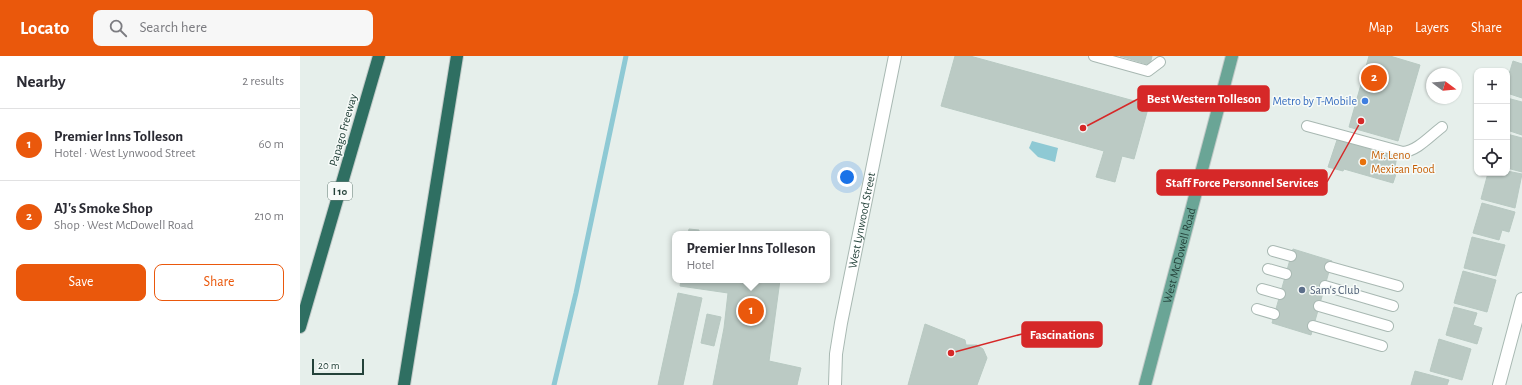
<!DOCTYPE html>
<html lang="en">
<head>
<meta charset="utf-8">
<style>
  :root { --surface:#fff; --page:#f7f7f7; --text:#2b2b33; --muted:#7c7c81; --line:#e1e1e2; --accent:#ea580c }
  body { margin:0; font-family:"Alegreya Sans",sans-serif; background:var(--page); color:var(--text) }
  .controls { position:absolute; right:12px; top:12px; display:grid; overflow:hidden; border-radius:8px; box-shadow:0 1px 3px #0004 }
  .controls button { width:36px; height:36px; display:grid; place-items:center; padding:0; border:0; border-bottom:1px solid var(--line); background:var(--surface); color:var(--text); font:20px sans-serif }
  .compass { position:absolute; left:1126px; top:12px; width:36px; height:36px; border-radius:50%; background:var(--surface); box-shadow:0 1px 3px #0004; rotate:106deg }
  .scale { position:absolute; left:12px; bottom:10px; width:52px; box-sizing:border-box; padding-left:4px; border:2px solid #24423a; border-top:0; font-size:11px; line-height:14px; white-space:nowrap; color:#24423a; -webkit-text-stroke:3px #f7fbf9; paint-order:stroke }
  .you { position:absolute; left:547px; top:121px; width:14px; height:14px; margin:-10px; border:3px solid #fff; border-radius:50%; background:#1a73e8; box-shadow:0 0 0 6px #1a73e833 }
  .badge { display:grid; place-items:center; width:26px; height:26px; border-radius:50%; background:var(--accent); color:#fff; font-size:13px; font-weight:700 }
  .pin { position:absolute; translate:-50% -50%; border:2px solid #fff; box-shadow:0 1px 4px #0006 }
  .popup { position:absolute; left:372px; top:175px; width:158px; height:52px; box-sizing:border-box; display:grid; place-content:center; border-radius:8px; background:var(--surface); filter:drop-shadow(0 1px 3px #0005); font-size:13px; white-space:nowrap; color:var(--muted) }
  .popup b { font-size:15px; color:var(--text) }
  .popup::after { content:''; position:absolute; left:50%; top:100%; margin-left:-8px; border:8px solid transparent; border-top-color:var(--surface) }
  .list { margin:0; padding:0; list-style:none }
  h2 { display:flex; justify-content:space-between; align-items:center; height:52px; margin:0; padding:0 16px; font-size:17px }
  h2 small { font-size:13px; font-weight:400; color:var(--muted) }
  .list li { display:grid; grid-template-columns:26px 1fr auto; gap:12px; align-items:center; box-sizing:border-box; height:72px; padding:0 16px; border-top:1px solid var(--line) }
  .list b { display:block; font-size:15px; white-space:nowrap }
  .list p { margin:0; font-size:13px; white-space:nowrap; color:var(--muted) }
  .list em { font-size:13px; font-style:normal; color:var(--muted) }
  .actions { display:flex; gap:8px; padding:12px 16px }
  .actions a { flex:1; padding:9px 0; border:1px solid var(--accent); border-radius:8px; text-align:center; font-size:14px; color:var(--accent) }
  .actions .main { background:var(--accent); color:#fff }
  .icon { flex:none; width:22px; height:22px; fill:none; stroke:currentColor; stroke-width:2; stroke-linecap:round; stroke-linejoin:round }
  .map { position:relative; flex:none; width:1222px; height:329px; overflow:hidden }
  header { display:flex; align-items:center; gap:24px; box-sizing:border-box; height:56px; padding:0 20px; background:var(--accent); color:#fff }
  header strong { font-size:19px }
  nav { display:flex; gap:22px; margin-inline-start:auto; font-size:14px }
  .search { width:280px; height:36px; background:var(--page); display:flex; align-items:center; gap:10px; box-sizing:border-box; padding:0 14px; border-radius:8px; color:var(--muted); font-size:15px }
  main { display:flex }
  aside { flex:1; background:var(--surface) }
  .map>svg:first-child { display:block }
</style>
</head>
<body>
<header>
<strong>Locato</strong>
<div class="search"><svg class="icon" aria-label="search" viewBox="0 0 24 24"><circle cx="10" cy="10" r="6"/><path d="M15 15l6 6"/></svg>Search here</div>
<nav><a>Map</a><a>Layers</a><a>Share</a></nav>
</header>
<main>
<aside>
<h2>Nearby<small>2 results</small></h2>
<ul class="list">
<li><span class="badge">1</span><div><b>Premier Inns Tolleson</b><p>Hotel · West Lynwood Street</p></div><em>60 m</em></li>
<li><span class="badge">2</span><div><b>AJ's Smoke Shop</b><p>Shop · West McDowell Road</p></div><em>210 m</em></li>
</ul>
<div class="actions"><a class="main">Save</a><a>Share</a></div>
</aside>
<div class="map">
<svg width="1222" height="329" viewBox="0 0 1222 329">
  <rect width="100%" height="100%" fill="#e6efeb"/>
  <!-- water -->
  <path fill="#8ec9d4" d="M732,85L758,92L755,106L738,101L729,92Z"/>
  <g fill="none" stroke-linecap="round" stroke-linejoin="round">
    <!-- stream -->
    <path stroke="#8ec9d4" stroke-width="5" d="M254,329L276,237L326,0"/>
  </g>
  <!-- building -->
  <path fill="#bbcac4" stroke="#b8c9c2" d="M655,0H670L849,49L834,103L822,100L815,126L796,121L804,95L641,50Z
    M820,0H852L850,9Z
    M1069,0H1090L1120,9L1098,85L1049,71Z
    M1213,5L1222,8V42L1207,37V25Z
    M1207,42L1222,46V79L1207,74Z
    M1207,78L1222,82V116L1207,112Z
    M1037,84L1097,100L1095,111L1098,112L1093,127L1044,113L1043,115L1028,111Z
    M1207,115L1222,118L1215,152L1181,143L1188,117H1207Z
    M1182,147L1215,156L1209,176L1202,174L1199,184L1173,177Z
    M389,173L399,174V178H388Z
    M1172,181L1205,189L1196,220L1164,212Z
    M993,193L1032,205L1011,279L972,267Z
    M1163,215L1196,224L1187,256L1154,247Z
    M381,224H480L469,305L501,312L497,329H413L424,272L428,237L380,230Z
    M378,237L402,242L383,329H358Z
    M1154,251L1177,257L1173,269L1182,272L1177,288L1146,279Z
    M407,258L421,261L414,290L401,287Z
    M625,268L665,284L666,289H677L683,293L687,302L677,329H608Z
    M1139,283L1171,293L1162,324L1130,315Z
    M1115,315L1149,324L1147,329H1111Z"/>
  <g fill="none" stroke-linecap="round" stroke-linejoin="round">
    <defs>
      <path id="lane" d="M794,0L848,15L860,6
        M1007,70L1103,96C1117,95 1130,80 1142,71
        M973,195L991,200
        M1030,211L1098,230
        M968,213L986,218
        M1025,230L1093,250
        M962,233L980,238
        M1019,250L1088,270
        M957,253L974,258
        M1013,270L1082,290"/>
      <g id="street">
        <path id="s1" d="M535,329L536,298L541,267L595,0"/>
        <path d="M1199,329L1222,243"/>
      </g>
      <g id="primary">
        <path id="s2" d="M845,329L932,0"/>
      </g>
      <path id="highway" d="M0,271L79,0
        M104,329L157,0"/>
    </defs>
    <!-- lane casing -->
    <use href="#lane" stroke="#a8b8b2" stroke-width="12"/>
    <!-- street casing -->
    <use href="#street" stroke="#a8b8b2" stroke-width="14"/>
    <!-- primary casing -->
    <use href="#primary" stroke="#c2cac8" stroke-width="14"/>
    <!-- highway casing -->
    <use href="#highway" stroke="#c2cac8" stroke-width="14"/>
    <!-- lane -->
    <use href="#lane" stroke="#fff" stroke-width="10"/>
    <!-- street -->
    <use href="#street" stroke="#fff" stroke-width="12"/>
    <!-- primary -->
    <use href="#primary" stroke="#6aa596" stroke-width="12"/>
    <!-- highway -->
    <use href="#highway" stroke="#2f6f62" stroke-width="12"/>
  </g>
  <!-- markers -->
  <circle fill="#3f7fe0" stroke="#f7fbf9" stroke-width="1.5" cx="1065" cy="45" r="4"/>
  <circle fill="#e8710a" stroke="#f7fbf9" stroke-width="1.5" cx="1063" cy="106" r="4"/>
  <circle fill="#5c6f8a" stroke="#f7fbf9" stroke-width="1.5" cx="1002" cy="234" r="4"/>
  <g text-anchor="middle" stroke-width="3" stroke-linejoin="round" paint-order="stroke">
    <!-- shield labels -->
    <rect fill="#f7fbf9" stroke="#637a73" stroke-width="1" x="28" y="126" width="24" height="18" rx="3"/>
    <g font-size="11" font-weight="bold" fill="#24423a">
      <text x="40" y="139">I 10</text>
    </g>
    <!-- shop labels -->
    <g font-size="12" fill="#366cbe" stroke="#f7fbf9" text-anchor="end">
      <text x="1057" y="49">Metro by T-Mobile</text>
    </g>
    <!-- street labels -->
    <g font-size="12" fill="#24423a" stroke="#f7fbf9">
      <text transform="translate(43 74) rotate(-74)" y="4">Papago Freeway</text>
      <text dy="4" stroke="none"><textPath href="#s1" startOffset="167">West Lynwood Street</textPath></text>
      <text dy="4" stroke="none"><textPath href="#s2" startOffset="134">West McDowell Road</textPath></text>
    </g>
    <!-- food labels -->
    <g font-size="12" fill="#c56008" stroke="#f7fbf9" text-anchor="start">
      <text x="1071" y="103">Mr. Leno<tspan x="1071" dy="14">Mexican Food</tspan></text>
    </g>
    <!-- service labels -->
    <g font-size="12" fill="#4e5e75" stroke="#f7fbf9" text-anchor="start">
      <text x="1010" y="238">Sam's Club</text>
    </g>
  </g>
  <!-- callouts -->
  <path fill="none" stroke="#d62828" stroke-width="1.5" d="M783 72L838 43M1061 65L1027 126M651 297L722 278"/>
  <g fill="#d62828" stroke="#f7fbf9" stroke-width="1.5">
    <circle cx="783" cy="72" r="4"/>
    <circle cx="1061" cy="65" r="4"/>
    <circle cx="651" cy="297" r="4"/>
  </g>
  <g fill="#d62828" stroke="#d62828" stroke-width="1.5">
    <rect x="838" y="30" width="131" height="25" rx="4"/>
    <rect x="857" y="114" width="170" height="25" rx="4"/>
    <rect x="722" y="266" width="80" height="25" rx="4"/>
  </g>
  <g font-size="13" text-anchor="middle" font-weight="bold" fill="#fff">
    <text x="904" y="47">Best Western Tolleson</text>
    <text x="942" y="131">Staff Force Personnel Services</text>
    <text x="762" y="283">Fascinations</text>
  </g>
</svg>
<div class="controls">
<button>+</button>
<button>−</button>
<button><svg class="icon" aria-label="locate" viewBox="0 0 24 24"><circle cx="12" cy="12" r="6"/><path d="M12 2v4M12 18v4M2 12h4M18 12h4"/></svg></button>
</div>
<svg class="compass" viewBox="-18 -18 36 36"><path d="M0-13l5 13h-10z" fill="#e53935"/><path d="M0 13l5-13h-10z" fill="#7c7c81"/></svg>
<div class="scale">20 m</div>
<div class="you"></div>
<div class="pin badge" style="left:451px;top:255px">1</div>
<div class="popup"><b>Premier Inns Tolleson</b>Hotel</div>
<div class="pin badge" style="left:1074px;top:22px">2</div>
</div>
</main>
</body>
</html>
